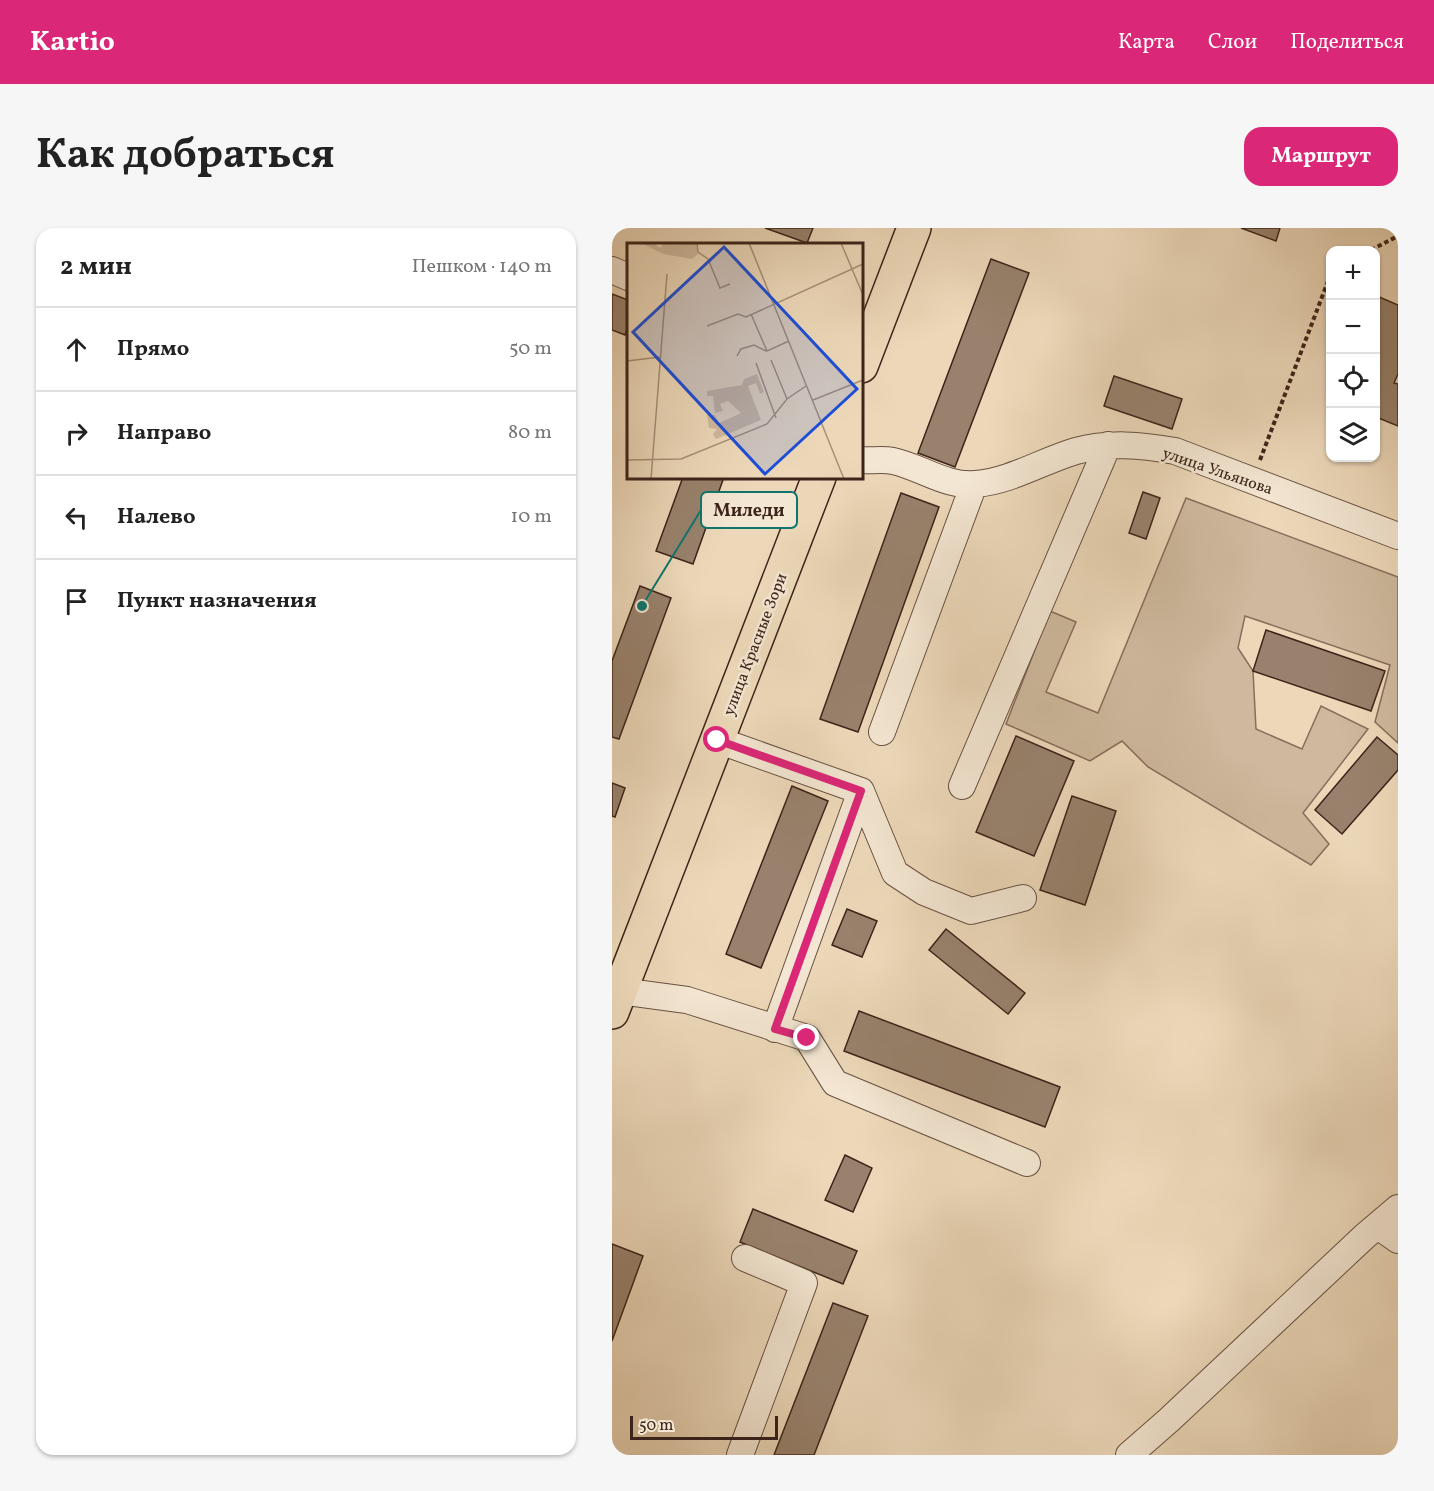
<!DOCTYPE html>
<html lang="ru">
<head>
<meta charset="utf-8">
<style>
  :root { --surface:#fff; --page:#f6f6f6; --text:#222; --muted:#767676; --line:#e0e0e0; --accent:#db2777 }
  body { margin:0; font-family:Vollkorn,serif; background:var(--page); color:var(--text) }
  .controls { position:absolute; right:18px; top:18px; display:grid; overflow:hidden; border-radius:12px; box-shadow:0 2px 4px #0004 }
  .controls button { width:54px; height:54px; display:grid; place-items:center; padding:0; border:0; border-bottom:2px solid var(--line); background:var(--surface); color:var(--text); font:30px sans-serif }
  .scale { position:absolute; left:18px; bottom:15px; width:148px; box-sizing:border-box; padding-left:6px; border:3px solid #3d241a; border-top:0; font-size:16px; line-height:21px; white-space:nowrap; color:#3d241a; -webkit-text-stroke:4px #f3e6d2; paint-order:stroke }
  .stop { position:absolute; width:18px; height:18px; margin:-14px; border:4px solid #db2777; border-radius:50%; background:#fff }
  .stop.end { background:#db2777; border-color:#fff; box-shadow:0 2px 6px #0008 }
  .list { margin:0; padding:0; list-style:none }
  h2 { display:flex; justify-content:space-between; align-items:center; height:78px; margin:0; padding:0 24px; font-size:26px }
  h2 small { font-size:20px; font-weight:400; color:var(--muted) }
  .list li { display:grid; grid-template-columns:39px 1fr auto; gap:18px; align-items:center; box-sizing:border-box; height:84px; padding:0 24px; border-top:2px solid var(--line) }
  .list b { display:block; font-size:22px; white-space:nowrap }
  .list em { font-size:20px; font-style:normal; color:var(--muted) }
  .icon { flex:none; width:33px; height:33px; fill:none; stroke:currentColor; stroke-width:2; stroke-linecap:round; stroke-linejoin:round }
  .map { position:relative; flex:none; width:786px; height:1227px; overflow:hidden; border-radius:18px }
  header { display:flex; align-items:center; gap:36px; box-sizing:border-box; height:84px; padding:0 30px; background:var(--accent); color:#fff }
  header strong { font-size:28px }
  nav { display:flex; gap:33px; margin-inline-start:auto; font-size:21px }
  .intro { display:flex; align-items:center; justify-content:space-between; box-sizing:border-box; height:144px; padding:0 36px }
  h1 { margin:0; font-size:42px }
  .button { padding:15px 27px; border-radius:18px; background:var(--accent); color:#fff; font-size:21px; font-weight:700 }
  main { display:flex; gap:36px; padding:0 36px }
  aside { flex:1; background:var(--surface); border-radius:18px; box-shadow:0 2px 4px #0004 }
  .map>svg:first-child { display:block }
</style>
</head>
<body>
<header>
<strong>Kartio</strong>
<nav><a>Карта</a><a>Слои</a><a>Поделиться</a></nav>
</header>
<div class="intro"><h1>Как добраться</h1><a class="button">Маршрут</a></div>
<main>
<aside>
<h2>2 мин<small>Пешком · 140 m</small></h2>
<ul class="list">
<li><svg class="icon" aria-label="ahead" viewBox="0 0 24 24"><path d="M12 20V5M6 11l6-6 6 6"/></svg><div><b>Прямо</b></div><em>50 m</em></li>
<li><svg class="icon" aria-label="right" viewBox="0 0 24 24"><path d="M7 20v-9h11M14 6l5 5-5 5"/></svg><div><b>Направо</b></div><em>80 m</em></li>
<li><svg class="icon" aria-label="left" viewBox="0 0 24 24"><path d="M17 20v-9H6M10 6l-5 5 5 5"/></svg><div><b>Налево</b></div><em>10 m</em></li>
<li><svg class="icon" aria-label="arrive" viewBox="0 0 24 24"><path d="M6 21V4h12l-3 4 3 4H6"/></svg><div><b>Пункт назначения</b></div></li>
</ul>
</aside>
<div class="map">
<svg width="786" height="1227" viewBox="0 0 786 1227">
  <rect width="100%" height="100%" fill="#ecd8b9"/>
  <filter id="stains"><feTurbulence type="fractalNoise" baseFrequency=".00333" numOctaves="4"/><feColorMatrix values="0 0 0 0 .2 0 0 0 0 .09 0 0 0 0 .02 0 0 0 .5 -.17"/></filter>
  <radialGradient id="worn" r=".72"><stop offset=".6" stop-color="#630" stop-opacity="0"/><stop offset="1" stop-color="#630" stop-opacity=".3"/></radialGradient>
  <!-- green -->
  <path fill="#ceb99e" stroke="#866e5c" stroke-width="1.5" d="M574,270L786,349V515L763,494L778,437L633,388L626,420L641,443L644,501L690,521L709,478L756,501L691,585L717,616L699,637L536,539L510,513L478,533L394,496L438,383L464,394L434,464L486,485Z"/>
  <!-- building -->
  <path fill="#98826d" stroke="#3d241a" stroke-width="1.5" d="M153,0H201L195,15Z
    M629,0H668L664,13Z
    M379,31L417,45L343,239L306,225Z
    M0,66L16,72V98L13,107L0,102Z
    M765,68L786,77V146L782,155L786,156V198L764,189V71Z
    M502,148L570,171L560,201L492,178Z
    M71,249H112L81,336L44,323Z
    M531,264L548,270L534,311L517,305Z
    M289,265L327,279L246,504L208,491Z
    M28,358L59,370L7,511L0,509V433Z
    M654,402L773,443L759,483L641,443Z
    M404,508L462,533L422,628L364,604Z
    M765,509L786,527V542L730,606L703,582Z
    M0,555L13,560L3,589L0,588Z
    M180,558L216,573L149,740L114,726Z
    M460,568L504,583L473,677L428,662Z
    M235,681L265,693L250,729L220,717Z
    M334,701L413,765L396,786L317,722Z
    M247,783L448,859L433,899L232,823Z
    M233,927L260,940L241,984L213,972Z
    M141,981L245,1023L231,1056L128,1014Z
    M0,1016L31,1028L0,1113Z
    M221,1075L256,1088L202,1227H162Z"/>
  <g fill="none" stroke-linecap="round" stroke-linejoin="round">
    <defs>
      <path id="minor" d="M0,42L16,49
        M249,232C259,233 271,231 281,233C309,239 334,259 364,256C399,253 430,233 464,223C497,214 529,217 563,223L786,308
        M270,504L362,256
        M105,512L249,563L163,801
        M350,558L496,217
        M249,563L283,645L312,664L359,683L411,670
        M0,760L8,763L75,772L195,810L223,855L415,935
        M766,998L786,1012
        M128,1227L192,1055L133,1030
        M517,1227L557,1192L753,1008L786,980"/>
      <path id="major" d="M249,138L302,0
        M0,784L207,249"/>
    </defs>
    <!-- minor casing -->
    <use href="#minor" stroke="#695142" stroke-width="28"/>
    <!-- major casing -->
    <use href="#major" stroke="#3d241a" stroke-width="36"/>
    <!-- path -->
    <path stroke="#3d241a" stroke-width="4" stroke-dasharray="4.5 3" stroke-linecap="butt" d="M759,22L786,8
      M648,232L718,48"/>
    <!-- minor -->
    <use href="#minor" stroke="#f3e6d2" stroke-width="26"/>
    <!-- major -->
    <use href="#major" stroke="#ecd8b9" stroke-width="33"/>
  </g>
  <g fill="none" stroke-linecap="round" stroke-linejoin="round">
    <!-- route -->
    <path stroke="#db2777" stroke-width="8" d="M105,512L249,563L163,801L195,810"/>
  </g>
  <g text-anchor="middle" stroke-width="5" stroke-linejoin="round" paint-order="stroke">
    <!-- street labels -->
    <g font-size="16" fill="#3d241a" stroke="#f3e6d2">
      <text transform="translate(606 242) rotate(19)" y="6">улица Ульянова</text>
      <text transform="translate(142 416) rotate(-69)" y="6">улица Красные Зори</text>
    </g>
  </g>
  <!-- overview -->
  <g transform="translate(15 15)">
    <rect width="236" height="236" fill="#ecd8b9"/>
    <path d="M14,0H27L33,5L37,0H69L71,11L65,16L36,11ZM130,131L137,149L133,151L129,140L121,143L134,177L89,196L86,191L90,186L82,185L80,172H88L92,180L114,170L101,158L93,161L96,168L88,170L86,153H80V148L115,142L117,136Z" fill="#ceb99e"/>
    <path fill="none" stroke="#a69079" stroke-width="1.5" d="M70,0L71,9L81,16L93,45L103,41M122,0L217,236M214,0L236,52M124,71L140,108L162,98M80,83L111,71L119,74L236,21M110,113L114,106L127,102L139,108M144,117L160,156M0,118L33,114M129,120L149,175M186,157L236,137M0,217L54,216L140,181L160,156L179,143M24,236L40,31"/>
    <path fill="#1d4ed8" fill-opacity="0.15" stroke="#1d4ed8" stroke-width="3" d="M97,4L230,146L138,231L6,89Z"/>
    <rect width="236" height="236" fill="none" stroke="#3d241a" stroke-width="3"/>
  </g>
  <!-- callouts -->
  <path fill="none" stroke="#0f766e" stroke-width="2" d="M30 378L89 282"/>
  <circle fill="#0f766e" stroke="#f3e6d2" stroke-width="2" cx="30" cy="378" r="6"/>
  <rect fill="#f3e6d2" stroke="#0f766e" stroke-width="2" x="89" y="264" width="96" height="36" rx="6"/>
  <g font-size="18" text-anchor="middle" font-weight="bold" fill="#3d241a">
    <text x="137" y="288">Миледи</text>
  </g>
  <rect width="100%" height="100%" filter="url(#stains)"/>
  <rect width="100%" height="100%" fill="url(#worn)"/>
</svg>
<div class="controls">
<button>+</button>
<button>−</button>
<button><svg class="icon" aria-label="locate" viewBox="0 0 24 24"><circle cx="12" cy="12" r="6"/><path d="M12 2v4M12 18v4M2 12h4M18 12h4"/></svg></button>
<button><svg class="icon" aria-label="layers" viewBox="0 0 24 24"><path d="M12 4l9 5-9 5-9-5zM3 14l9 5 9-5"/></svg></button>
</div>
<div class="scale">50 m</div>
<div class="stop" style="left:105px;top:512px"></div>
<div class="stop end" style="left:195px;top:810px"></div>
</div>
</main>
</body>
</html>
